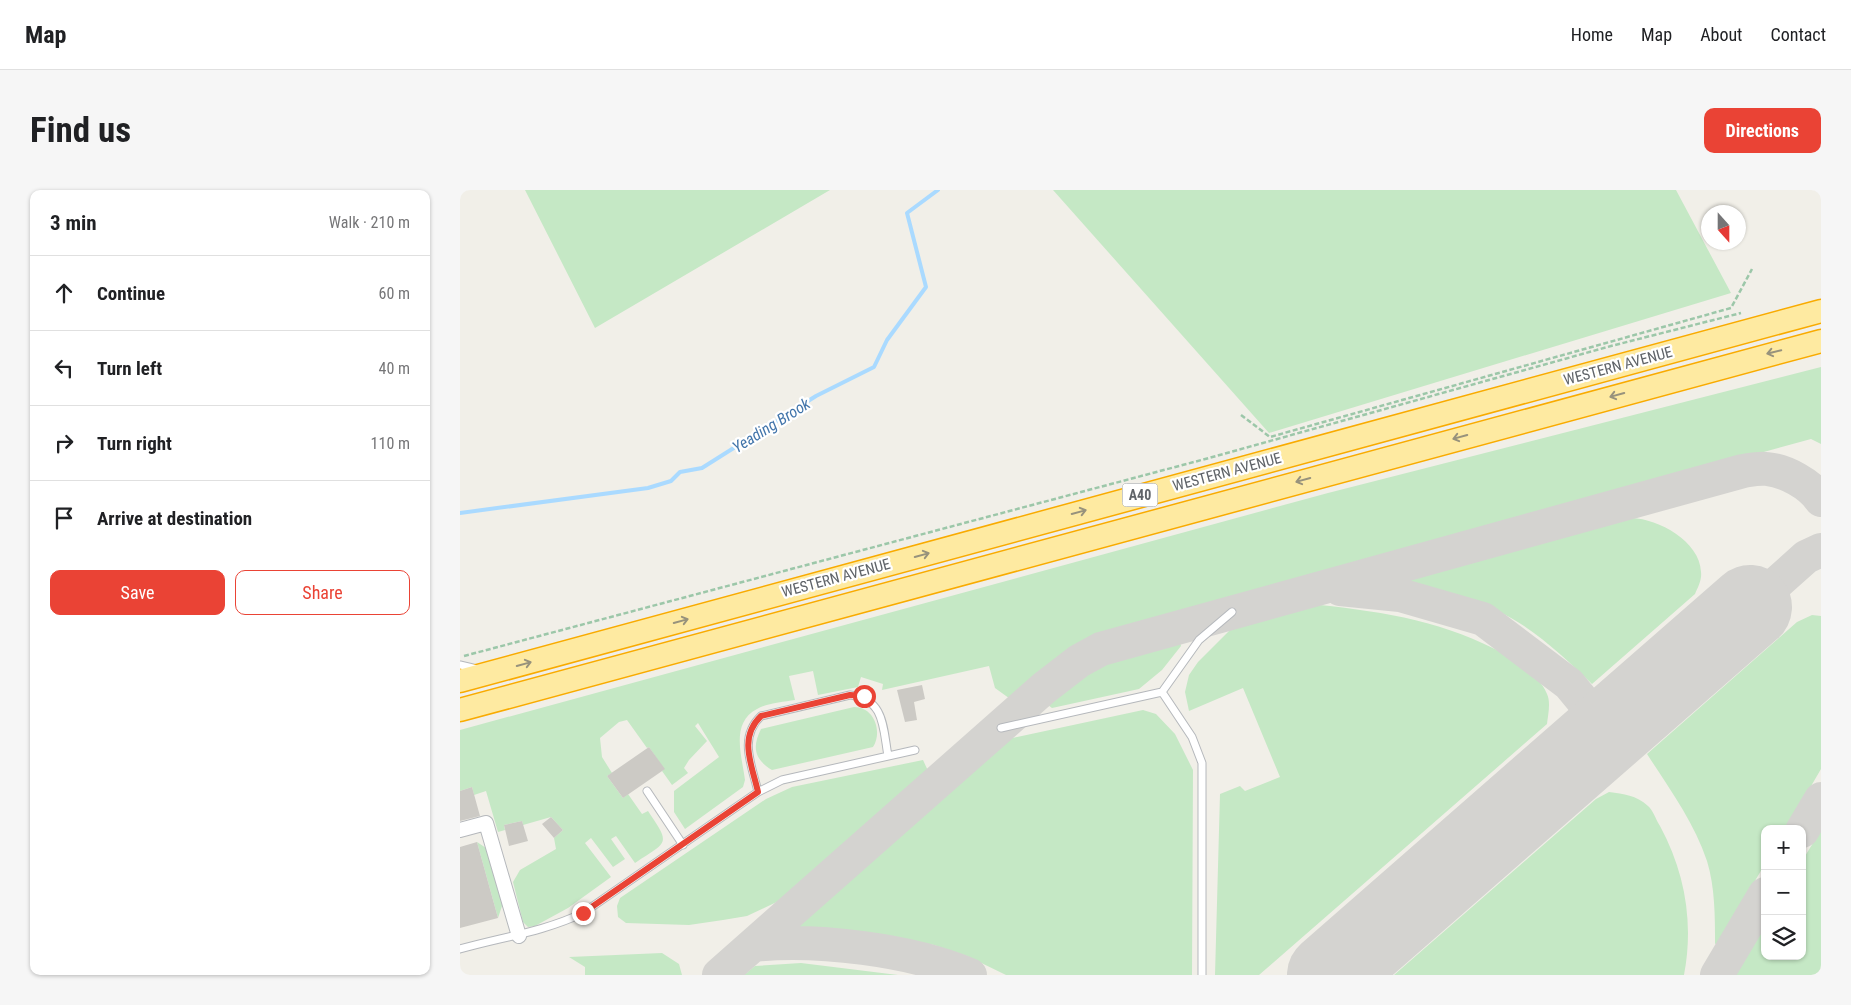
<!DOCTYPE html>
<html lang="en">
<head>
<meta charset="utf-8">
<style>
  :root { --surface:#fff; --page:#f6f6f6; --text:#202124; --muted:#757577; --line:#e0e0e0; --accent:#ea4335 }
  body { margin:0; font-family:"Roboto Condensed",sans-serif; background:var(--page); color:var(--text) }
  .controls { position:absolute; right:15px; bottom:15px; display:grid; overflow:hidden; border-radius:10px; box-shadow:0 1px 4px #0004 }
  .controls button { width:45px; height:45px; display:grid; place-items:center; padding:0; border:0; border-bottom:1px solid var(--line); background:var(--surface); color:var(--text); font:25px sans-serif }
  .compass { position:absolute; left:1241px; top:15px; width:45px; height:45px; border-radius:50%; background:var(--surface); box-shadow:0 1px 4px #0004; rotate:159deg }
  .stop { position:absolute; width:15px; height:15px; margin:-11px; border:4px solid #ea4335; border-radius:50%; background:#fff }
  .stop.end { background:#ea4335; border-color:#fff; box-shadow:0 1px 5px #0008 }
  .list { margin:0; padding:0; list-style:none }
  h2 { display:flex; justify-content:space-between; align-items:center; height:65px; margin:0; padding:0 20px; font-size:21px }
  h2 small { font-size:16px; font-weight:400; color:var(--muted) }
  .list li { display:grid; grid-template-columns:32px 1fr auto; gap:15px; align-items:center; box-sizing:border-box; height:75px; padding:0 20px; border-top:1px solid var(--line) }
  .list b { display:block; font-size:19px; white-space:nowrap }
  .list em { font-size:16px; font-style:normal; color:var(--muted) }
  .actions { display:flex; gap:10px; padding:15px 20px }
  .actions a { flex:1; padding:11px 0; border:1px solid var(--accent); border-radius:10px; text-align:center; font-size:18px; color:var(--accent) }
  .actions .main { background:var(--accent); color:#fff }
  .icon { flex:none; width:28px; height:28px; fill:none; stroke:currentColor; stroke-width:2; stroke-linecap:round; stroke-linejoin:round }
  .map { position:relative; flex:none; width:1361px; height:785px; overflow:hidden; border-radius:10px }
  header { display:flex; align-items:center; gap:30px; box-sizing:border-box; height:70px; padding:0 25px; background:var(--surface); border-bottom:1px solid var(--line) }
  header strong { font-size:24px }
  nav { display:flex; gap:28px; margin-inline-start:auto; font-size:18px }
  .intro { display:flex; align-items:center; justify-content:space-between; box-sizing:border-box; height:120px; padding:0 30px }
  h1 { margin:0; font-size:35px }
  .button { padding:12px 22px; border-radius:10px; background:var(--accent); color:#fff; font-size:18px; font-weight:700 }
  main { display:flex; gap:30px; padding:0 30px }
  aside { flex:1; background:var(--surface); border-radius:10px; box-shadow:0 1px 4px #0004 }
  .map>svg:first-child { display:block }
</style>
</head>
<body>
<header>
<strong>Map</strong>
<nav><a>Home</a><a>Map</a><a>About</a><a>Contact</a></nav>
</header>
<div class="intro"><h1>Find us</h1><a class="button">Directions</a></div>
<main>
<aside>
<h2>3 min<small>Walk · 210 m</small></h2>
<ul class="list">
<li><svg class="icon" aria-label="ahead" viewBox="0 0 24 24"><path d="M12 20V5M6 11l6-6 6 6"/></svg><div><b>Continue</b></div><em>60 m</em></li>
<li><svg class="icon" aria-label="left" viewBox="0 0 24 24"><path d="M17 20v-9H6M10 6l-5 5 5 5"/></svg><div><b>Turn left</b></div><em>40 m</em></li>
<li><svg class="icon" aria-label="right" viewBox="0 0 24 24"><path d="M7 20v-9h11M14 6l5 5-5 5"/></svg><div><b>Turn right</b></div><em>110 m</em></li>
<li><svg class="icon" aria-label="arrive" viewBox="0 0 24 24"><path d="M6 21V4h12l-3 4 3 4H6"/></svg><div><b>Arrive at destination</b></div></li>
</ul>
<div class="actions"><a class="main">Save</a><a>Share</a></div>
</aside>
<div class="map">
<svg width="1361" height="785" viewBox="0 0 1361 785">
  <rect width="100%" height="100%" fill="#f1efe8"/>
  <!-- green -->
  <path fill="#c5e8c5" d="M65,0H370L135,138Z
    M593,0H1216L1271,103L809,243Z
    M1361,177V254L1351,249L646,443C609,459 581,483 553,511L535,498L529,476L422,500L423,494L401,487L398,497L358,505L353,481L329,486L335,510C323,512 307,513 297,519C270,533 282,566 285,590L283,597L225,639L214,622V601L259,567L238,533L235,536L247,551L229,570L224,578L228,583L212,595L202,581L204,579L189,557L187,558L167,530L159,532L140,548L142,567L152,583L147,586L163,608L168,604L182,624L188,621C211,655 208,651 175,673L156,646L151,649L165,669L153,677L131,648L125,653L151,687L108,718L75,736L68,737L63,732L53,692L60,680L96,659L94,648L103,640L91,627L63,635L62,631L44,635L45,640L38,642L26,601L14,605L12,597L0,601V540L868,303Z
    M1172,328C1198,329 1240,351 1241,382C1242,390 1238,397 1235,404L1132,494C1108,471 1081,445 1051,428C1018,409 977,403 940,393L942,390L1154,330Z
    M860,415C926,422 987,432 1046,465C1061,474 1080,487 1087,504C1091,512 1088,525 1087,534L799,785H755L760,604L780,596L785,601L820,587L783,498L729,521L725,502L729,485L738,472L772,438Z
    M1352,425L1361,426V579L1326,639H1305V674L1258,753L1255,754C1255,727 1255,697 1247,671C1234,632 1209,598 1187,564L1337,432Z
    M720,451L721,456L702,480L679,499L592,518L588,515L621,487L646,474Z
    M394,517C414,517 423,541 413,557L312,580C294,569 292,557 301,539Z
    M683,520L696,524L715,544L733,580L732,785H546L507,766L474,755L405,743L335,737L548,549Z
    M463,570L469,583L323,709L287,726L263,730L229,735L166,733L158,727L157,716L160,708L306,609L332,597Z
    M1149,602C1164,604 1176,605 1188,616C1193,620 1196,630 1200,636C1225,682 1234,733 1224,785H934L1136,609Z
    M1361,640V785H1274L1305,733V766H1342V671Z
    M17,652L29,660L43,713L38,728Z
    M202,763L219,774L222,785H125V777L109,767Z
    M341,773L438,785H284L295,776Z"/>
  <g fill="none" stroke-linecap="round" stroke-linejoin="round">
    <!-- stream -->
    <path stroke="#aadaff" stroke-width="4" d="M0,323L188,298L211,291L220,282L242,278L356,206L414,177L427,150L466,97L447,23L478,0"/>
    <!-- taxiway -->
    <path stroke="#d4d3d0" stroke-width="34" d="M880,399L940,405L1023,429L1109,494L1128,517L1132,533L1129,545L1114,570
      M1290,417L1346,367L1361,360
      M1342,641L1361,609
      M293,755C356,748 452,760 510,785
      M259,785L584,498L619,471L641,459L1283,281C1290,280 1299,278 1307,279C1326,281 1350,294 1361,310
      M1257,785L1305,704"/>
    <!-- runway -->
    <path stroke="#d4d3d0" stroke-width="84" d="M869,785L1290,417"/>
  </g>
  <!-- building -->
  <path fill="#cccac5" d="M462,495L465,509L454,512L457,530L445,532L437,500Z
    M189,557L205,579L163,608L147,586Z
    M12,597L20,626L0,631V601Z
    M91,627L103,640L94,648L82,634Z
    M62,631L68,651L49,656L44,635Z
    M17,652L38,728L0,738V657Z"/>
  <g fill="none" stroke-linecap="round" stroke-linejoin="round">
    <defs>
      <path id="service" d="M0,475L17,479
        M702,502L732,547L742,573V785
        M541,538L702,502L739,450L772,422
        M187,601L223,655
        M298,602C292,575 278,548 301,526L390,505C425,509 423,538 428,566
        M0,759C42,747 83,742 123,723L298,602L322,590L455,560"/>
      <path id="minor" d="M0,640L26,633L59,746"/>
      <path id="trunk" d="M0,491L1361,121
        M0,520L1361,151"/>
    </defs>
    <!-- service casing -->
    <use href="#service" stroke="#b5b8bc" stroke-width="9"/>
    <!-- minor casing -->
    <use href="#minor" stroke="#b5b8bc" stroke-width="16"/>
    <!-- trunk casing -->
    <use href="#trunk" stroke="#f9ab00" stroke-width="25"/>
    <!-- path -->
    <path stroke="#9cc7a9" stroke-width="2.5" stroke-dasharray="5 2.5" stroke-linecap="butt" d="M781,225L810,247L1271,118L1292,79
      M4,466L749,268L1151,156L1281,123"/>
    <!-- service -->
    <use href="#service" stroke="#fff" stroke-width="7"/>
    <!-- minor -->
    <use href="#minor" stroke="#fff" stroke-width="14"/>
    <!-- trunk -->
    <use href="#trunk" stroke="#feeaa1" stroke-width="22"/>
  </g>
  <!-- one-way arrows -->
  <defs><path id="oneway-shaft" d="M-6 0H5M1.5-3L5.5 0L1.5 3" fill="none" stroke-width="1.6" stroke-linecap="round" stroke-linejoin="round" transform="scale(1.25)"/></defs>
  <g stroke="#97927c">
    <use href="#oneway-shaft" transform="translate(1314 162) rotate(166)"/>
    <use href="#oneway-shaft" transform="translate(1157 205) rotate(165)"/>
    <use href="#oneway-shaft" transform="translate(1000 247) rotate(165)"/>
    <use href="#oneway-shaft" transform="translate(843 290) rotate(165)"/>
    <use href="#oneway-shaft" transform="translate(619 322) rotate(-15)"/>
    <use href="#oneway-shaft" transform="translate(462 365) rotate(-15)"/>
    <use href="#oneway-shaft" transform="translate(221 431) rotate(-15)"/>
    <use href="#oneway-shaft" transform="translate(64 474) rotate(-15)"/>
  </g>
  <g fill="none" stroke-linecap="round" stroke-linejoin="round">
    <!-- route -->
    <path stroke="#ea4335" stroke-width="6" d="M123,723L298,602C292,575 278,548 301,526L390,505L404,506"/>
  </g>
  <g text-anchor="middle" stroke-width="4.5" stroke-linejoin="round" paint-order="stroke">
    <!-- shield labels -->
    <rect fill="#fff" stroke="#8f9295" stroke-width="1" x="662.5" y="293.5" width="35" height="23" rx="4"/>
    <g font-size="14" font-weight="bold" fill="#5f6368">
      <text x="680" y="310">A40</text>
    </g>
    <!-- street labels -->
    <g font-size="15" fill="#5f6368" stroke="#fff">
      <text transform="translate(1158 176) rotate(-15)" y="5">WESTERN AVENUE</text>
      <text transform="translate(767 282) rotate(-15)" y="5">WESTERN AVENUE</text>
      <text transform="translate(376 388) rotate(-15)" y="5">WESTERN AVENUE</text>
    </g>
    <!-- water labels -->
    <g font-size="16" font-style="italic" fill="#4174aa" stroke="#fff">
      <text transform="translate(311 235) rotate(-32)" y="6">Yeading Brook</text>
    </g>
  </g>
</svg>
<div class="controls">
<button>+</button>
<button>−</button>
<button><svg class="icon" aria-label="layers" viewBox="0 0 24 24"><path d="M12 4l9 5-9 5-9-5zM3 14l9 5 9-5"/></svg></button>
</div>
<svg class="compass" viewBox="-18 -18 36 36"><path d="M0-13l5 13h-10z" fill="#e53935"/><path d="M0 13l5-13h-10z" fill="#757577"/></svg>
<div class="stop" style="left:404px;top:506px"></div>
<div class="stop end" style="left:123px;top:723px"></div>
</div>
</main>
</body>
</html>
